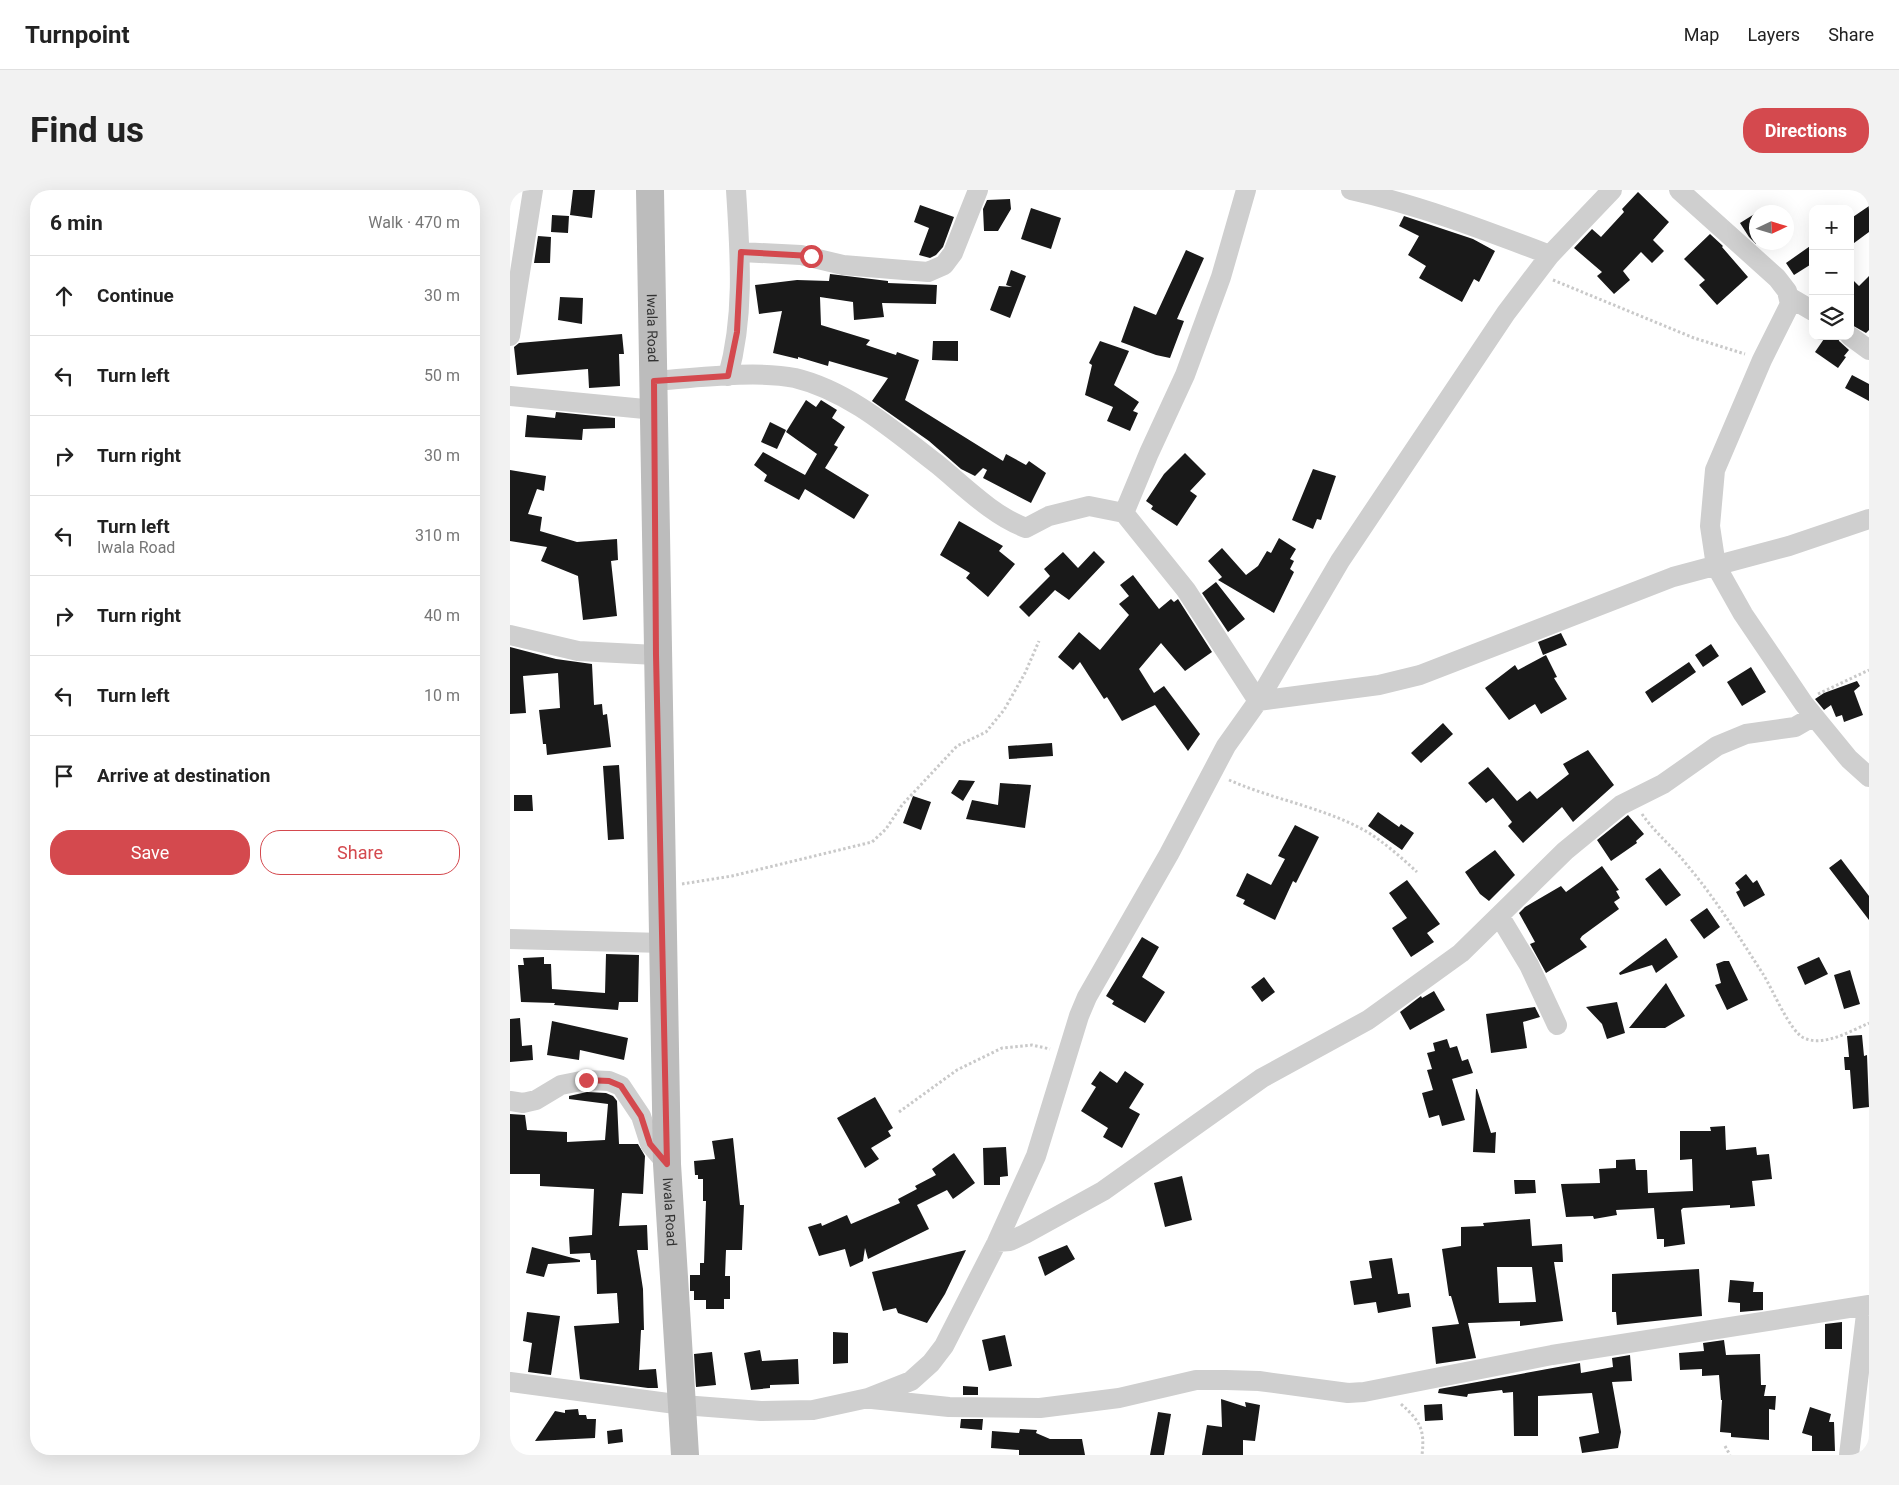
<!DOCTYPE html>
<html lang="en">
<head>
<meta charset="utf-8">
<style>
  :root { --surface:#fff; --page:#f2f2f2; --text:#222; --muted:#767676; --line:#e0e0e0; --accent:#d4494e }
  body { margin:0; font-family:Roboto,sans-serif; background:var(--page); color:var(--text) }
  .controls { position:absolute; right:15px; top:15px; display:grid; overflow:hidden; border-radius:10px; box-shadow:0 5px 20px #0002 }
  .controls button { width:45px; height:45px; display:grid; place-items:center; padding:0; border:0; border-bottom:1px solid var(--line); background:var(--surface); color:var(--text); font:25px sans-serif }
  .compass { position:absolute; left:1239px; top:15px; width:45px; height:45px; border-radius:50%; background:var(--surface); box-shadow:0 5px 20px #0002; rotate:86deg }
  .stop { position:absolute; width:15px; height:15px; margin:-11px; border:4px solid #d4494e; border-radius:50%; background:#fff }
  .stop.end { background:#d4494e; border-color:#fff; box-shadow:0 1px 5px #0008 }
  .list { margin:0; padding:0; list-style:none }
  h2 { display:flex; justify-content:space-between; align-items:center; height:65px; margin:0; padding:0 20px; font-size:21px }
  h2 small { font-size:16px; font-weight:400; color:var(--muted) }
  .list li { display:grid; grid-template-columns:32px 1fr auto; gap:15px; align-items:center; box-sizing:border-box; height:80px; padding:0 20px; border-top:1px solid var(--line) }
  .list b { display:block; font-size:19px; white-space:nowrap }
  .list p { margin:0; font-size:16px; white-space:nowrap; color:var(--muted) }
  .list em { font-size:16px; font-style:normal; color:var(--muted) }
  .actions { display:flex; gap:10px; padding:15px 20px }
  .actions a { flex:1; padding:11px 0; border:1px solid var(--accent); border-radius:20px; text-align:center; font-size:18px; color:var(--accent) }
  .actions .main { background:var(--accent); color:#fff }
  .icon { flex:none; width:28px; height:28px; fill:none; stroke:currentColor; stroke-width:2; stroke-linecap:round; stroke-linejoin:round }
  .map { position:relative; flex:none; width:1359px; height:1265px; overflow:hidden; border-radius:20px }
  header { display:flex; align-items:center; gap:30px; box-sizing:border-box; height:70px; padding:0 25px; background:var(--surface); border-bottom:1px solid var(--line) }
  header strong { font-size:24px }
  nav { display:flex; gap:28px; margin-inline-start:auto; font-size:18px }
  .intro { display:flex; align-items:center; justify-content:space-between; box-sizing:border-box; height:120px; padding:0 30px }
  h1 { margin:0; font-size:35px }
  .button { padding:12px 22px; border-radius:20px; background:var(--accent); color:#fff; font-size:18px; font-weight:700 }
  main { display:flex; gap:30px; padding:0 30px }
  aside { flex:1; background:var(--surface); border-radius:20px; box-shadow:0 5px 20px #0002 }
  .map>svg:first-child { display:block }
</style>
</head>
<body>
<header>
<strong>Turnpoint</strong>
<nav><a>Map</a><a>Layers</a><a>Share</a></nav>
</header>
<div class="intro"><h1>Find us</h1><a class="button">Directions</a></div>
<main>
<aside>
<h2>6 min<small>Walk · 470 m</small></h2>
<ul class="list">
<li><svg class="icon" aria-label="ahead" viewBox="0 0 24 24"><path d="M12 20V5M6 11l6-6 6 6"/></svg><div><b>Continue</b></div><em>30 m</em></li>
<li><svg class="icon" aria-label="left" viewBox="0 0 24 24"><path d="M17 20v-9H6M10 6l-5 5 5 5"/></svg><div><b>Turn left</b></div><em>50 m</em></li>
<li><svg class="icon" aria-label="right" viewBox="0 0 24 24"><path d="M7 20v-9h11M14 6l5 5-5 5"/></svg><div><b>Turn right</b></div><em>30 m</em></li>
<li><svg class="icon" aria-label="left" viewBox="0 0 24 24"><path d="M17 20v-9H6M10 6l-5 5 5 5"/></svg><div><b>Turn left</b><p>Iwala Road</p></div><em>310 m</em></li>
<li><svg class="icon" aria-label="right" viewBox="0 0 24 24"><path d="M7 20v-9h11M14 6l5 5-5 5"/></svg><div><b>Turn right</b></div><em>40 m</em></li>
<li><svg class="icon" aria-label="left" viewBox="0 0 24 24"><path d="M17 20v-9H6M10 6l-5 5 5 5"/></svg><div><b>Turn left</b></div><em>10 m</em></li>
<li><svg class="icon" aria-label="arrive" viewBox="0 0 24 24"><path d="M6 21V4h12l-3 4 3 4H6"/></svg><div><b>Arrive at destination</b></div></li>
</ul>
<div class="actions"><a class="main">Save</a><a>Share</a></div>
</aside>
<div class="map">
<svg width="1359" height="1265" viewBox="0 0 1359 1265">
  <rect width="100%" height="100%" fill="#fff"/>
  <!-- building -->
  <path fill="#191919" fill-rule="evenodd" d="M63,0H85L82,28L60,25Z
    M1128,2L1159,32L1143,50L1154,61L1142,73L1131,62L1113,81L1120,90L1104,104L1087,86L1092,82L1064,58L1082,39L1091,47L1114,22L1112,19Z
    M500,9L501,19L488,41H474L473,19L477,10Z
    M410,15L444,27L433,57L426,65L420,68L409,65L419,38L404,32Z
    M1359,16V42L1340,56V29Z
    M521,18L551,28L541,59L511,49Z
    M1246,23V54L1239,47L1230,33Z
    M42,25L59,26L58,43L41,42Z
    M894,26L963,49L985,61L969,92L964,89L952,112L909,88L916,76L898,65L909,46L889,36Z
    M1200,44L1213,56L1212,57L1238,87L1207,115L1189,95L1195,90L1174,69Z
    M28,46L41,47L40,73H24Z
    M1303,54V73L1284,85L1276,73Z
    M676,60L694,68L667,129L674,131L660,168L646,165L611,152L624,116L646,125Z
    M501,80L516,86L500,128L480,120L489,96L502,97L496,95Z
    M320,84L378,91V93L427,95L426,114L372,113L374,127L344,130L343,112L310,107L311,135L360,150L356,155L386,165L387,162L409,170L395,210L493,271L496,264L516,275L519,271L536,283L521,313L473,288L477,280L473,278L465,286L451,279L419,251L362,211L378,188L319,171L318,176L288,167V169L263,163L272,121L249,124L245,95L287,90L319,91Z
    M1359,86V140L1356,143L1340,134V87L1349,96Z
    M50,107L73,108L72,134L48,130Z
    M112,144L114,164H109L110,196L79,198L78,179L7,185L4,157L9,153Z
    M1316,146H1328L1329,151L1339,160L1334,166L1336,167L1328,178L1305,162Z
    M423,151H448V171L422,170Z
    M590,151L619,161L604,195L629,212L623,221L628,223L620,241L597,231L603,217L575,205L582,175L579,173Z
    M1342,185L1359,194V211L1335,198Z
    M296,210L306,217L311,210L327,220L322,228L335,237L324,255L328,257L315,278L359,305L344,329L295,299L289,310L254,291L257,285L244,275L253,262L295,285L307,264L276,242Z
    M46,222L105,228V238L73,239L72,250L15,247L17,225L45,228Z
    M260,232L276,240L267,259L251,252Z
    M675,263L696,284L680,301L687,306L667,336L641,319L643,316L636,311L654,284Z
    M803,279L826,286L811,330L807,329L803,339L782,330Z
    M0,280L36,286L34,301L27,299L18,324L32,327L30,341L67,352L107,349L108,370L101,371L107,426L73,430L68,386L31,371L37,357L0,351Z
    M449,331L493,356L489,361L505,374L478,407L456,388L460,383L430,365Z
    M769,348L786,359L780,369L784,371L780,379L784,382L764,423L708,390L712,387L698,371L712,358L736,385L748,376L757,361L761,363Z
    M584,361L595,372L559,410L545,400L519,427L509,417L540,386L534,379L553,362L568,378Z
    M623,385L649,419L661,409L664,412L668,409L702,462L675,481L651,453L629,479L644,503L654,496L690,544L678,561L645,515L612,531L597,507L594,509L570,472L563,480L548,467L569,442L590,460L619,425L609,414L619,406L610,395Z
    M706,392L735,429L718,442L692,403Z
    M1051,443L1057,455L1033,465L1028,452Z
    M1201,454L1209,466L1193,477L1185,465Z
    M0,457L46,469L82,474L84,515L92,514L93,525L97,524L101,557L37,565L36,554H33L29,520L50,518L48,483L13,486L16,523L0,524Z
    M1036,465L1047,487L1044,488L1057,509L1031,524L1025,514L999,530L975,498L1005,475L1008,480Z
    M1179,472L1186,482L1142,513L1135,502Z
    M1241,477L1256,502L1232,516L1217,492Z
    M1347,491L1350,496L1344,501L1353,525L1334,532L1332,525L1326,527L1321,515L1314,520L1305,509L1314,503Z
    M933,533L943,544L911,573L901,563Z
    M542,553L543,566L499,569L498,556Z
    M1078,560L1104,595L1063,632L1052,617L1013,653L998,636L1002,632L983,608L976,613L958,593L978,577L1007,611L1020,601L1027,609L1059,584L1053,574Z
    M109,575L114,649L98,650L93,576Z
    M449,590L465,591L453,611L441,603Z
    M490,593L521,595L515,638L456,629L462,610L488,615Z
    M4,605H22L23,621H4Z
    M403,606L421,612L411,640L393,633Z
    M868,622L889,637L891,634L904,643L892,660L858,636Z
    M1118,625L1134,644L1126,651L1127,653L1101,671L1087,650Z
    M785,635L809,647L786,693L783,691L765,730L733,714L735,710L726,706L737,683L761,695L775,669L768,666Z
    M985,660L1005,685L979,711L970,704L955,682Z
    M1331,669L1359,706V730L1319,678Z
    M1092,676L1109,700L1106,701L1110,708L1104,712L1109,719L1072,746L1070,749L1077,757L1036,783L1020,754L1025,752L1009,723L1015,717L1051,696L1056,702Z
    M1150,678L1171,705L1156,716L1135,689Z
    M1236,684L1243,693L1247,690L1255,705L1234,717L1226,702L1230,700L1225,693Z
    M897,690L930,734L917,743L924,752L901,767L882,738L897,728L879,703Z
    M1197,718L1210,737L1194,749L1180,730Z
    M632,747L649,757L632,787L655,802L635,833L602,814L604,811L596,806Z
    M1156,748L1168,767L1146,783L1142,775L1110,785L1109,783Z
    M96,764L129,765L128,812H109L108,820L44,815L45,813L11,812L8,775H14L13,768L34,767V774H41L42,799L95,803Z
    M1309,767L1318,784L1295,795L1287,777Z
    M1214,771H1219L1238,810L1217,820L1205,795L1211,793L1206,774Z
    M1340,780L1350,814L1334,819L1324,785Z
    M754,787L765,802L752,812L741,797Z
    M1156,793L1175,826L1155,838H1119Z
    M924,801L935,820L900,840L890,822L911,806L912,808Z
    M1107,812L1115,843L1097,849L1092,834L1076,817Z
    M1025,817L1030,827L1013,832L1017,858L981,863L976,824Z
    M10,828L12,856L22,855L23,870L0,872V829Z
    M42,831L118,848L114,870L70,860L69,870L37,865Z
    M1352,845L1354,866L1357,865L1359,917L1343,919L1340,880H1335L1334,867H1339L1337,846Z
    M937,849L940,858L947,856L952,871L958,869L963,883L942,889L955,930L932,936L929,925L919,928L912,903L923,900L917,880L922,879L917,863L925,861L923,853Z
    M590,881L607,893L615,881L634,894L619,918L630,924L612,958L593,947L598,938L571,921L586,897L581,894Z
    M966,899H967L981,943L986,942L985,963L963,962Z
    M77,902L96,903L103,906L107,911L109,954H128L135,966L133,1004L112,1003L109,1036L137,1035L138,1060H127L133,1099L134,1140H131L129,1180L146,1179L148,1198H138L70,1189L64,1136L109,1133L107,1103L87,1104L86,1070H81L80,1063L60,1064L59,1047L82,1045L84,999L30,996V984H0V924L15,925L17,940L57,942V952L95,950L98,914L59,909V906Z
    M365,907L383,938L378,941L381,946L361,958L369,969L355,978L327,928Z
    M1215,936L1216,960L1246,957L1247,965L1259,964L1262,989L1242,991L1245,1016L1220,1018V1015L1173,1018L1171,1020L1175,1054L1154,1057V1049H1147L1144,1018L1106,1020L1107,1025L1084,1029L1083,1026L1056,1027L1051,994L1090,993L1089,979L1106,978V970L1125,969L1126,980H1137L1138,1003L1183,1001L1182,969L1170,970V941H1201L1200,937Z
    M223,948L230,1015H234L232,1060H216L215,1086H220V1109H214V1119H196V1110H184V1101H180V1085H190V1073H194L196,1011H193V989H188V985H185L184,971L205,969L202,951Z
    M496,957L498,986L490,987V995H474L473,958Z
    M444,963L465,993L443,1009L437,1000L407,1015L419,1039L358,1069L355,1058L353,1071L340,1077L335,1059L309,1066L298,1037L311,1033L312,1036L337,1025L341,1034L390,1013L388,1009L407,999L405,996L426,985L422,979Z
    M672,986L682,1030L655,1037L644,993Z
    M1004,990H1025L1026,1003L1005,1004Z
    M1020,1029L1022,1056L1052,1054L1053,1072H1044L1053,1131L1010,1136V1131L958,1133L966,1168L926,1174L922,1137L949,1134L941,1106H939L932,1059L951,1056V1037L974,1036L973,1033ZM987,1077H1022L1026,1112L989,1113Z
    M557,1055L565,1069L535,1086L528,1067Z
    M22,1057L70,1070V1072L38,1074L34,1087L16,1083Z
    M456,1060L435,1104L417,1133L388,1123L386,1118L373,1121L362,1082Z
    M882,1068L888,1104L899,1103L901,1117L868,1123L866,1112L844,1115L840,1091L862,1088L859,1071Z
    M1189,1079L1192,1126L1107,1135L1106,1122H1102V1084Z
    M1220,1090L1244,1092L1243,1102H1253V1120L1230,1122V1113L1218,1112Z
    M17,1122L50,1126L41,1185L18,1182L22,1153L13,1151Z
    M1332,1132V1159H1315V1134Z
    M323,1142L338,1143V1173L323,1174Z
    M495,1145L502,1176L479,1181L472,1150Z
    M1214,1150L1216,1165L1250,1164L1251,1195H1256L1254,1206H1266L1265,1220L1259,1219V1250L1221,1247V1243L1210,1242L1212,1210H1211L1209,1185L1192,1186V1179L1170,1180L1169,1163L1194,1161L1193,1153Z
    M250,1160L252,1171L288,1169L289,1194L260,1195V1198L241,1200L234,1163Z
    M202,1162L206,1195L186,1197L184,1164Z
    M1120,1165L1122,1191L1102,1192L1111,1242L1108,1258L1072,1263L1069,1247L1089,1243L1082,1203L1028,1206V1246H1004L1003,1202L993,1203L992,1200L958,1204L957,1207L928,1203L929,1199L1070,1173L1071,1183L1103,1177L1102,1168Z
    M453,1196L468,1197V1205H453Z
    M711,1209L736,1217L735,1212L750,1215L745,1251L733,1250V1265H692L697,1235L712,1237Z
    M932,1214L933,1230L915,1231L914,1215Z
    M1300,1217L1321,1224L1319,1232H1324L1325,1261H1302V1246L1292,1243Z
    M68,1219L69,1225H76L77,1229H86L85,1248L25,1251L45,1221L55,1223V1220Z
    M648,1222L661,1224L654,1265H640Z
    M451,1229H473L472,1240L450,1238Z
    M112,1239L113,1252L98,1254L97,1241Z
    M510,1239L527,1240L526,1243L540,1249H572L575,1265H509V1260L481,1258L482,1241L509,1243Z"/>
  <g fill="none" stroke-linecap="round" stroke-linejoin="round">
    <!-- path -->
    <path stroke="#c9c9c9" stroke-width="3" stroke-dasharray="2.5 2.5" stroke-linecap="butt" d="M1043,90L1184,148L1235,164
      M1308,504L1359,480
      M719,590C764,610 817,618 859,643C876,654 892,668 907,682
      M1132,624C1145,643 1163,657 1177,675C1206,709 1229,747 1253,784C1262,798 1280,842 1294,848C1314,857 1341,841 1359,833
      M172,694L222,686L362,652L376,639L392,615L447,556L476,542L494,520L515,483L529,451
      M389,922L447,880L492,858L522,855L540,859
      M891,1214C910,1231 915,1239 912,1265
      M1215,1256L1220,1265"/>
    <!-- street -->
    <path stroke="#cfcfcf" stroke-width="20" d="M841,0C909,15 974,40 1040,65
      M1169,0L1267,88L1277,101L1280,114L1252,170L1205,280L1200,336L1206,376L1233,424L1294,514L1339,569L1359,587
      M231,62L291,65L333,75L418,82L434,75L443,63L468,0
      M1279,107L1303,121
      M0,146L23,0
      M1340,146L1359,160
      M218,186C235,125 230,63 226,0
      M144,191C184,188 247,180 285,188C339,201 384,241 427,274C454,296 483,326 516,338L539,326L579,316L614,323L676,400L748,511L869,495L910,485L1163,387L1279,356L1359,329
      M0,206L145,220
      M614,323L639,263L675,185L711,87L736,0
      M0,445L68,461L146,465
      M990,727L1019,775L1047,835
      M0,749L153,753
      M0,911L13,913L26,910L51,895L76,890L99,891L111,896L131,926L140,954L157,974
      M487,1052L500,1051L515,1044L593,1001L752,888L858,830L951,763L1055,661L1111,615L1153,594L1207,556L1236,544L1285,537L1304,526
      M0,1192L173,1215L251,1221L303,1220L358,1208L401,1191L421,1173L434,1156L487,1052L526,966L569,826L577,807L659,664L716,556L748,511L830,371L996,123L1040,65L1102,0
      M362,1209L439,1217L530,1218L609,1208L686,1190H716L749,1191L838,1203L854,1202L1042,1165L1359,1115
      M1339,1265L1357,1116"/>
    <!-- secondary -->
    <path stroke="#bcbcbc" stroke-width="28" id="s1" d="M140,0L157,974L175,1265"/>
  </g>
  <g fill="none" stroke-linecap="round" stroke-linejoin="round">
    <!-- route -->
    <path stroke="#d4494e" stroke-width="6" d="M76,890L99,891L111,896L131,926L140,954L157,974L146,465L144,191L218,186L227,142L231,62L301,66"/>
  </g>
  <g text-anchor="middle" stroke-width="5" stroke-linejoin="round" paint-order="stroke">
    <!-- street labels -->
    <g font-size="14" fill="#323232" stroke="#fff">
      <text dy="5" stroke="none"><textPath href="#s1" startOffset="138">Iwala Road</textPath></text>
      <text dy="5" stroke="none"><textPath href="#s1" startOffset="1022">Iwala Road</textPath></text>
    </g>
  </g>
</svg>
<div class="controls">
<button>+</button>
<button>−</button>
<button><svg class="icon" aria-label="layers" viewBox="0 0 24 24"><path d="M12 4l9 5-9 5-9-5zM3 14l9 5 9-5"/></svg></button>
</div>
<svg class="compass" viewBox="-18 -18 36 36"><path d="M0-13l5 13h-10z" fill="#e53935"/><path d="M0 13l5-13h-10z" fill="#767676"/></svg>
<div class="stop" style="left:301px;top:66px"></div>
<div class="stop end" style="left:76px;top:890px"></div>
</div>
</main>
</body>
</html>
